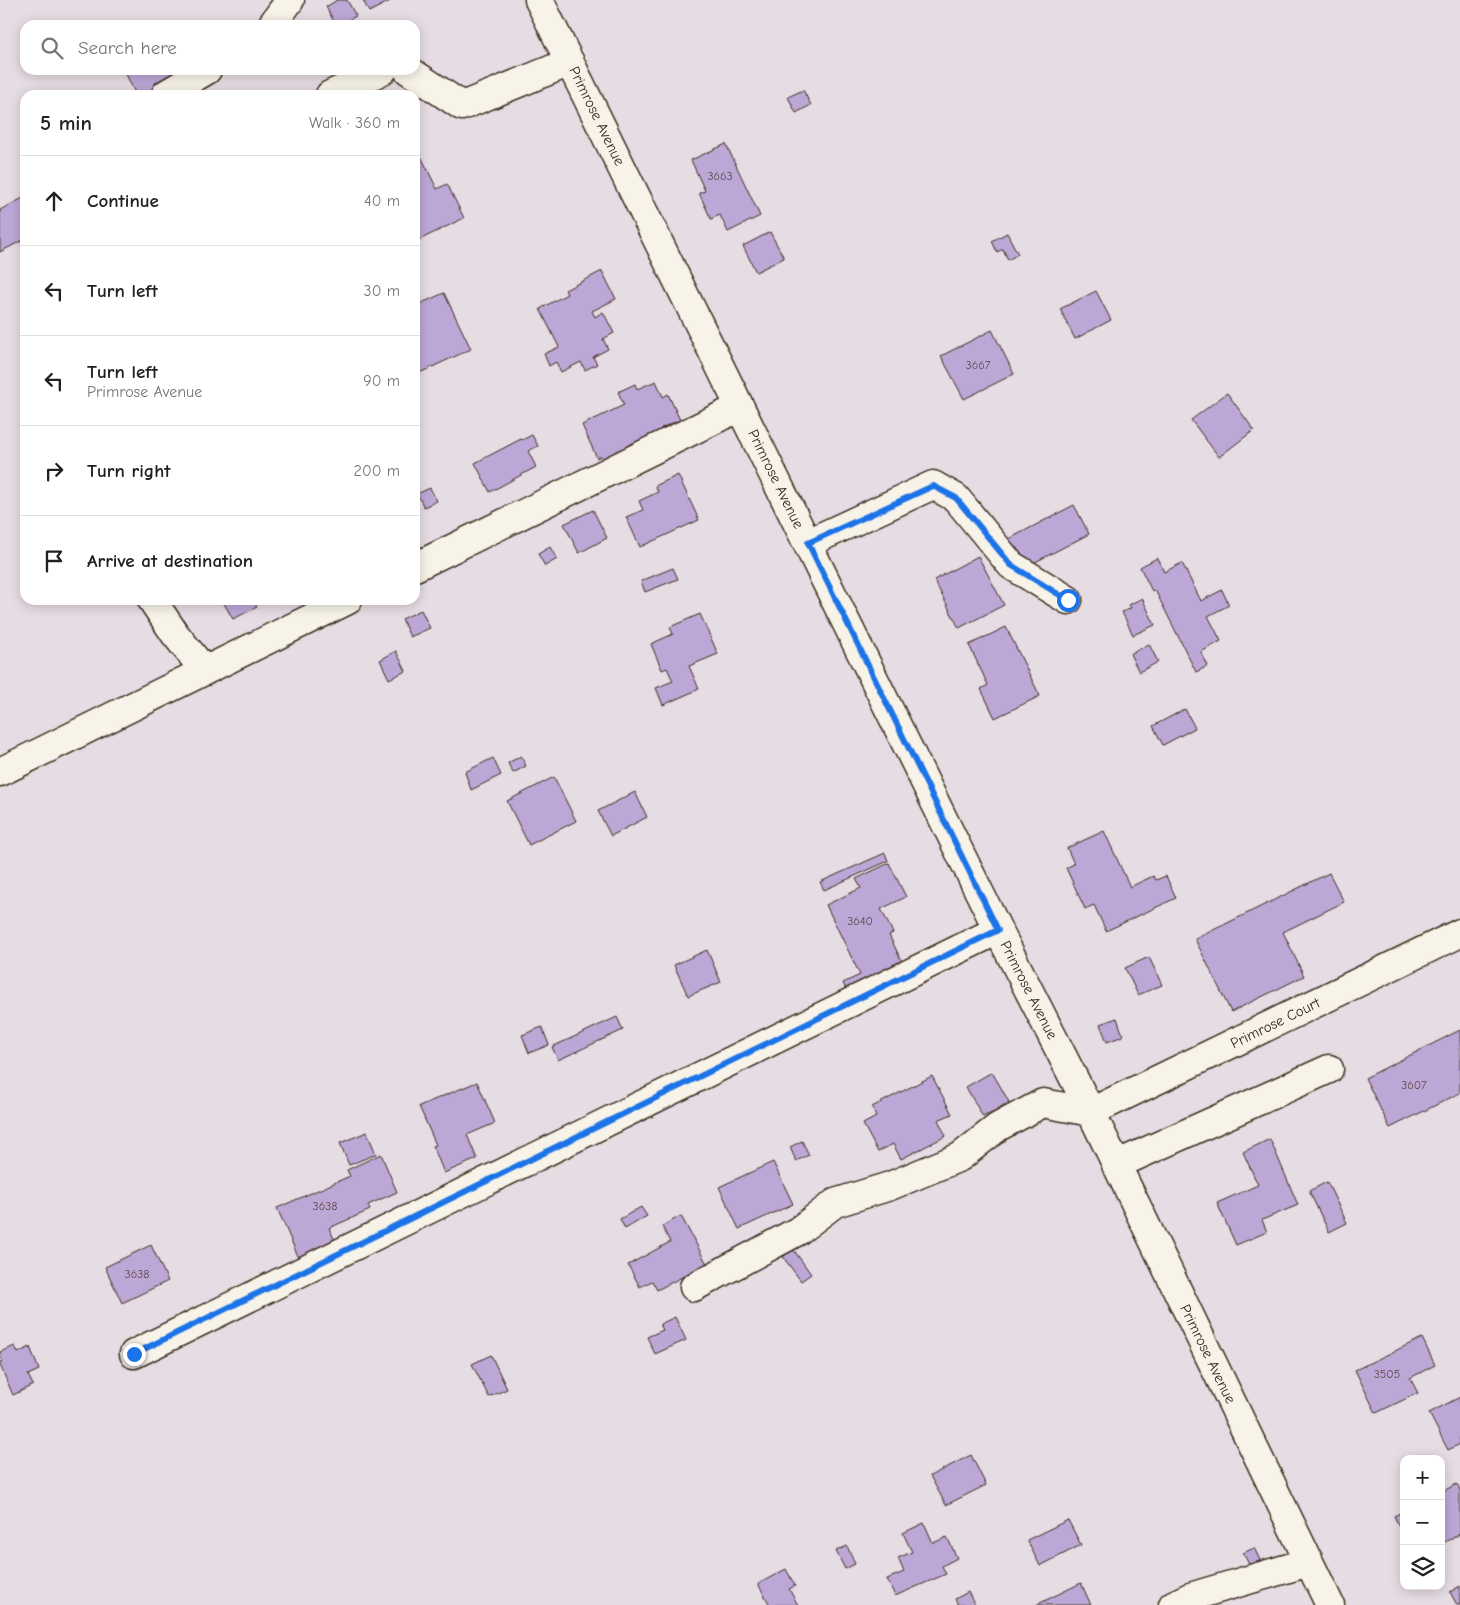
<!DOCTYPE html>
<html lang="en">
<head>
<meta charset="utf-8">
<style>
  :root { --surface:#fff; --page:#f6f6f6; --text:#202124; --muted:#757577; --line:#e0e0e0 }
  body { margin:0; font-family:"Comic Neue",sans-serif; background:var(--page); color:var(--text) }
  .controls { position:absolute; right:15px; bottom:15px; display:grid; overflow:hidden; border-radius:10px; box-shadow:0 2px 12px #0003 }
  .controls button { width:45px; height:45px; display:grid; place-items:center; padding:0; border:0; border-bottom:1px solid var(--line); background:var(--surface); color:var(--text); font:25px sans-serif }
  .stop { position:absolute; width:15px; height:15px; margin:-11px; border:4px solid #1a73e8; border-radius:50%; background:#fff }
  .stop.end { background:#1a73e8; border-color:#fff; box-shadow:0 1px 5px #0008 }
  .list { margin:0; padding:0; list-style:none }
  h2 { display:flex; justify-content:space-between; align-items:center; height:65px; margin:0; padding:0 20px; font-size:21px }
  h2 small { font-size:16px; font-weight:400; color:var(--muted) }
  .list li { display:grid; grid-template-columns:32px 1fr auto; gap:15px; align-items:center; box-sizing:border-box; height:90px; padding:0 20px; border-top:1px solid var(--line) }
  .list b { display:block; font-size:19px; white-space:nowrap }
  .list p { margin:0; font-size:16px; white-space:nowrap; color:var(--muted) }
  .list em { font-size:16px; font-style:normal; color:var(--muted) }
  .icon { flex:none; width:28px; height:28px; fill:none; stroke:currentColor; stroke-width:2; stroke-linecap:round; stroke-linejoin:round }
  .map { position:relative; flex:none; width:1460px; height:1605px; overflow:hidden }
  .search { position:absolute; background:var(--surface); box-shadow:0 2px 12px #0003; left:20px; top:20px; width:400px; height:55px; display:flex; align-items:center; gap:12px; box-sizing:border-box; padding:0 18px; border-radius:15px; color:var(--muted); font-size:19px }
  .panel { position:absolute; background:var(--surface); box-shadow:0 2px 12px #0003; left:20px; top:90px; width:400px; height:515px; border-radius:15px }
  .map>svg:first-child { display:block }
</style>
</head>
<body>
<div class="map">
<svg width="1460" height="1605" viewBox="0 0 1460 1605">
  <rect width="100%" height="100%" fill="#e6dce3"/>
  <filter id="ink" filterUnits="userSpaceOnUse"><feTurbulence type="fractalNoise" baseFrequency=".02" numOctaves="2"/><feDisplacementMap in="SourceGraphic" scale="10" xChannelSelector="R" yChannelSelector="G"/><feConvolveMatrix kernelMatrix="1 2 1 2 8 2 1 2 1" color-interpolation-filters="sRGB"/></filter>
  <g filter="url(#ink)">
    <!-- building -->
    <path fill="#bda7d6" stroke="#3b2a1e" d="M337,0H347L356,16L339,25H336L326,7Z
      M363,0H392L369,12Z
      M124,70H189L190,72L145,95H136Z
      M803,90L811,105L796,113L788,97Z
      M415,144L437,189L447,184L464,218L415,242Z
      M726,144L760,216L728,232L720,215L711,219L699,193L705,191L691,160Z
      M25,197V239L0,252V210Z
      M770,232L784,258L756,272L743,246Z
      M1007,233L1018,254L1008,260L1003,249L997,252L992,241Z
      M602,271L616,299L592,311L595,317L603,312L614,333L603,339L608,349L593,357L597,364L585,370L581,362L561,372L556,362L549,366L544,354L559,347L540,309L567,294L565,290Z
      M1096,291L1111,320L1075,339L1060,309Z
      M444,293L471,349L415,375V306Z
      M992,330L1014,374L964,399L941,356Z
      M656,381L663,397L668,394L680,420L661,428L668,442L606,467L601,456L597,458L582,425L624,405L618,392L635,384L637,389Z
      M1227,393L1254,430L1219,457L1191,420Z
      M532,435L538,446L528,451L536,467L490,492L475,463L521,439L522,440Z
      M678,475L699,520L640,547L626,517L643,510L639,501L658,492L655,486Z
      M430,488L437,501L424,507L417,494Z
      M1074,505L1089,534L1020,570L1005,541Z
      M593,510L607,538L579,553L564,524Z
      M550,547L557,559L545,566L538,554Z
      M978,556L1004,605L959,628L934,580Z
      M1157,558L1164,572L1182,563L1201,601L1222,590L1229,605L1208,616L1221,641L1201,652L1208,666L1196,672L1155,590L1152,591L1140,567Z
      M673,568L678,579L645,592L641,581Z
      M1142,598L1155,625L1133,635L1122,612L1131,608L1129,605Z
      M222,600H253L257,607L233,619Z
      M421,610L430,628L410,637L402,619Z
      M700,614L718,654L689,666L699,689L663,705L656,688L673,681L667,668L662,670L651,644L673,634L670,627Z
      M1006,627L1040,696L995,718L981,689L988,685L969,645Z
      M1149,644L1158,662L1139,672L1130,654Z
      M396,651L406,671L389,679L380,660Z
      M1185,709L1195,728L1163,745L1153,726Z
      M521,756L526,766L513,773L508,763Z
      M493,758L501,775L471,790L465,772Z
      M554,777L576,821L529,845L507,801Z
      M635,792L647,817L611,836L598,811Z
      M1104,831L1130,887L1153,876L1156,880L1166,876L1176,898L1106,931L1094,905L1085,909L1066,868L1074,864L1067,848Z
      M885,853L888,861L824,890L820,882Z
      M889,863L906,897L881,909L893,933L889,935L902,962L865,979L870,988L850,998L843,983L860,975L826,905L861,888L856,879Z
      M1329,873L1344,902L1283,932L1304,976L1231,1012L1195,939Z
      M707,950L721,982L688,996L674,965Z
      M1149,957L1162,985L1138,995L1125,968Z
      M617,1017L623,1030L558,1060L552,1047Z
      M1117,1018L1123,1036L1107,1042L1100,1024Z
      M542,1027L549,1045L529,1053L522,1035Z
      M1460,1030V1093L1390,1128L1365,1078Z
      M992,1072L1009,1102L983,1117L966,1087Z
      M932,1076L952,1114L938,1120L946,1136L901,1159L893,1144L878,1152L863,1124L876,1117L872,1107Z
      M477,1082L495,1123L467,1135L477,1159L444,1173L433,1146L436,1145L419,1106Z
      M367,1132L376,1154L349,1165L340,1143Z
      M1270,1139L1298,1205L1262,1220L1267,1232L1236,1245L1217,1203L1258,1185L1243,1152Z
      M802,1141L809,1155L796,1161L790,1147Z
      M381,1154L397,1192L368,1205L370,1210L329,1228L337,1245L300,1261L277,1208L350,1176L347,1170Z
      M773,1162L793,1204L739,1229L719,1187Z
      M1327,1182L1347,1223L1329,1232L1309,1191Z
      M641,1207L647,1216L625,1229L620,1219Z
      M681,1216L707,1264L657,1290L652,1281L640,1287L628,1265L670,1242L662,1226Z
      M151,1245L168,1281L122,1303L105,1267Z
      M793,1249L811,1274L801,1281L783,1257Z
      M675,1317L686,1340L655,1354L647,1337L663,1330L660,1324Z
      M1422,1338L1435,1365L1410,1378L1418,1393L1376,1413L1355,1370Z
      M15,1346L18,1353L30,1347L39,1370L28,1375L33,1385L13,1395L0,1365V1362L2,1361L0,1352Z
      M491,1355L507,1389L489,1397L472,1364Z
      M1460,1397V1444L1448,1450L1429,1413Z
      M971,1455L986,1485L946,1505L930,1476Z
      M1457,1484L1460,1490V1534L1441,1544V1492Z
      M1404,1511V1536L1394,1516Z
      M1068,1520L1081,1545L1040,1566L1027,1540Z
      M924,1523L933,1543L947,1537L957,1558L942,1566L946,1574L895,1596L887,1579L904,1572L898,1558L912,1552L903,1533Z
      M847,1546L855,1564L845,1569L836,1551Z
      M1254,1548L1261,1562L1250,1566L1243,1553Z
      M786,1569L795,1586L789,1589L798,1605H770L758,1584Z
      M1081,1583L1091,1605H1036Z
      M1460,1586V1605H1457L1450,1592Z
      M968,1592L975,1605H958L955,1599Z"/>
    <g fill="none" stroke-linecap="round" stroke-linejoin="round">
      <defs>
        <path id="minor" d="M539,0L998,930L1091,1112L1330,1605
          M272,25L290,0
          M408,70L462,106L570,62
          M166,94L207,70
          M330,95L383,70
          M808,543L933,485L956,498L1011,565L1068,600
          M415,567L740,407
          M152,600L175,634L205,671
          M0,772L348,600
          M1116,1165L1329,1069
          M694,1287L798,1231L835,1203L890,1186L960,1157L998,1127L1043,1103L1091,1112L1460,933
          M134,1354L998,930
          M1173,1605L1190,1597L1309,1562"/>
      </defs>
      <!-- minor casing -->
      <use href="#minor" stroke="#3b2a1e" stroke-width="31"/>
      <!-- minor -->
      <use href="#minor" stroke="#f7f3e8" stroke-width="28"/>
    </g>
  </g>
  <g fill="none" stroke-linecap="round" stroke-linejoin="round" filter="url(#ink)">
    <!-- route -->
    <path stroke="#1a73e8" stroke-width="6" d="M134,1354L998,930L808,543L933,486L956,498L1011,565L1068,600"/>
  </g>
  <g text-anchor="middle" stroke-width="4.5" stroke-linejoin="round" paint-order="stroke">
    <!-- number labels -->
    <g font-size="12" fill="#5c494c">
      <text x="720" y="180">3663</text>
      <text x="978" y="369">3667</text>
      <text x="860" y="925">3640</text>
      <text x="1414" y="1089">3607</text>
      <text x="325" y="1210">3638</text>
      <text x="137" y="1278">3638</text>
      <text x="1387" y="1378">3505</text>
    </g>
    <!-- street labels -->
    <g font-size="15" fill="#3b2a1e" stroke="#f7f3e8">
      <text transform="translate(597 116) rotate(64)" y="5">Primrose Avenue</text>
      <text transform="translate(776 479) rotate(64)" y="5">Primrose Avenue</text>
      <text transform="translate(1029 990) rotate(63)" y="5">Primrose Avenue</text>
      <text transform="translate(1275 1023) rotate(-26)" y="5">Primrose Court</text>
      <text transform="translate(1208 1354) rotate(64)" y="5">Primrose Avenue</text>
    </g>
  </g>
</svg>
<div class="controls">
<button>+</button>
<button>−</button>
<button><svg class="icon" aria-label="layers" viewBox="0 0 24 24"><path d="M12 4l9 5-9 5-9-5zM3 14l9 5 9-5"/></svg></button>
</div>
<div class="stop" style="left:1068px;top:600px"></div>
<div class="stop end" style="left:134px;top:1354px"></div>
<div class="search"><svg class="icon" aria-label="search" viewBox="0 0 24 24"><circle cx="10" cy="10" r="6"/><path d="M15 15l6 6"/></svg>Search here</div>
<section class="panel">
<h2>5 min<small>Walk · 360 m</small></h2>
<ul class="list">
<li><svg class="icon" aria-label="ahead" viewBox="0 0 24 24"><path d="M12 20V5M6 11l6-6 6 6"/></svg><div><b>Continue</b></div><em>40 m</em></li>
<li><svg class="icon" aria-label="left" viewBox="0 0 24 24"><path d="M17 20v-9H6M10 6l-5 5 5 5"/></svg><div><b>Turn left</b></div><em>30 m</em></li>
<li><svg class="icon" aria-label="left" viewBox="0 0 24 24"><path d="M17 20v-9H6M10 6l-5 5 5 5"/></svg><div><b>Turn left</b><p>Primrose Avenue</p></div><em>90 m</em></li>
<li><svg class="icon" aria-label="right" viewBox="0 0 24 24"><path d="M7 20v-9h11M14 6l5 5-5 5"/></svg><div><b>Turn right</b></div><em>200 m</em></li>
<li><svg class="icon" aria-label="arrive" viewBox="0 0 24 24"><path d="M6 21V4h12l-3 4 3 4H6"/></svg><div><b>Arrive at destination</b></div></li>
</ul>
</section>
</div>
</body>
</html>
